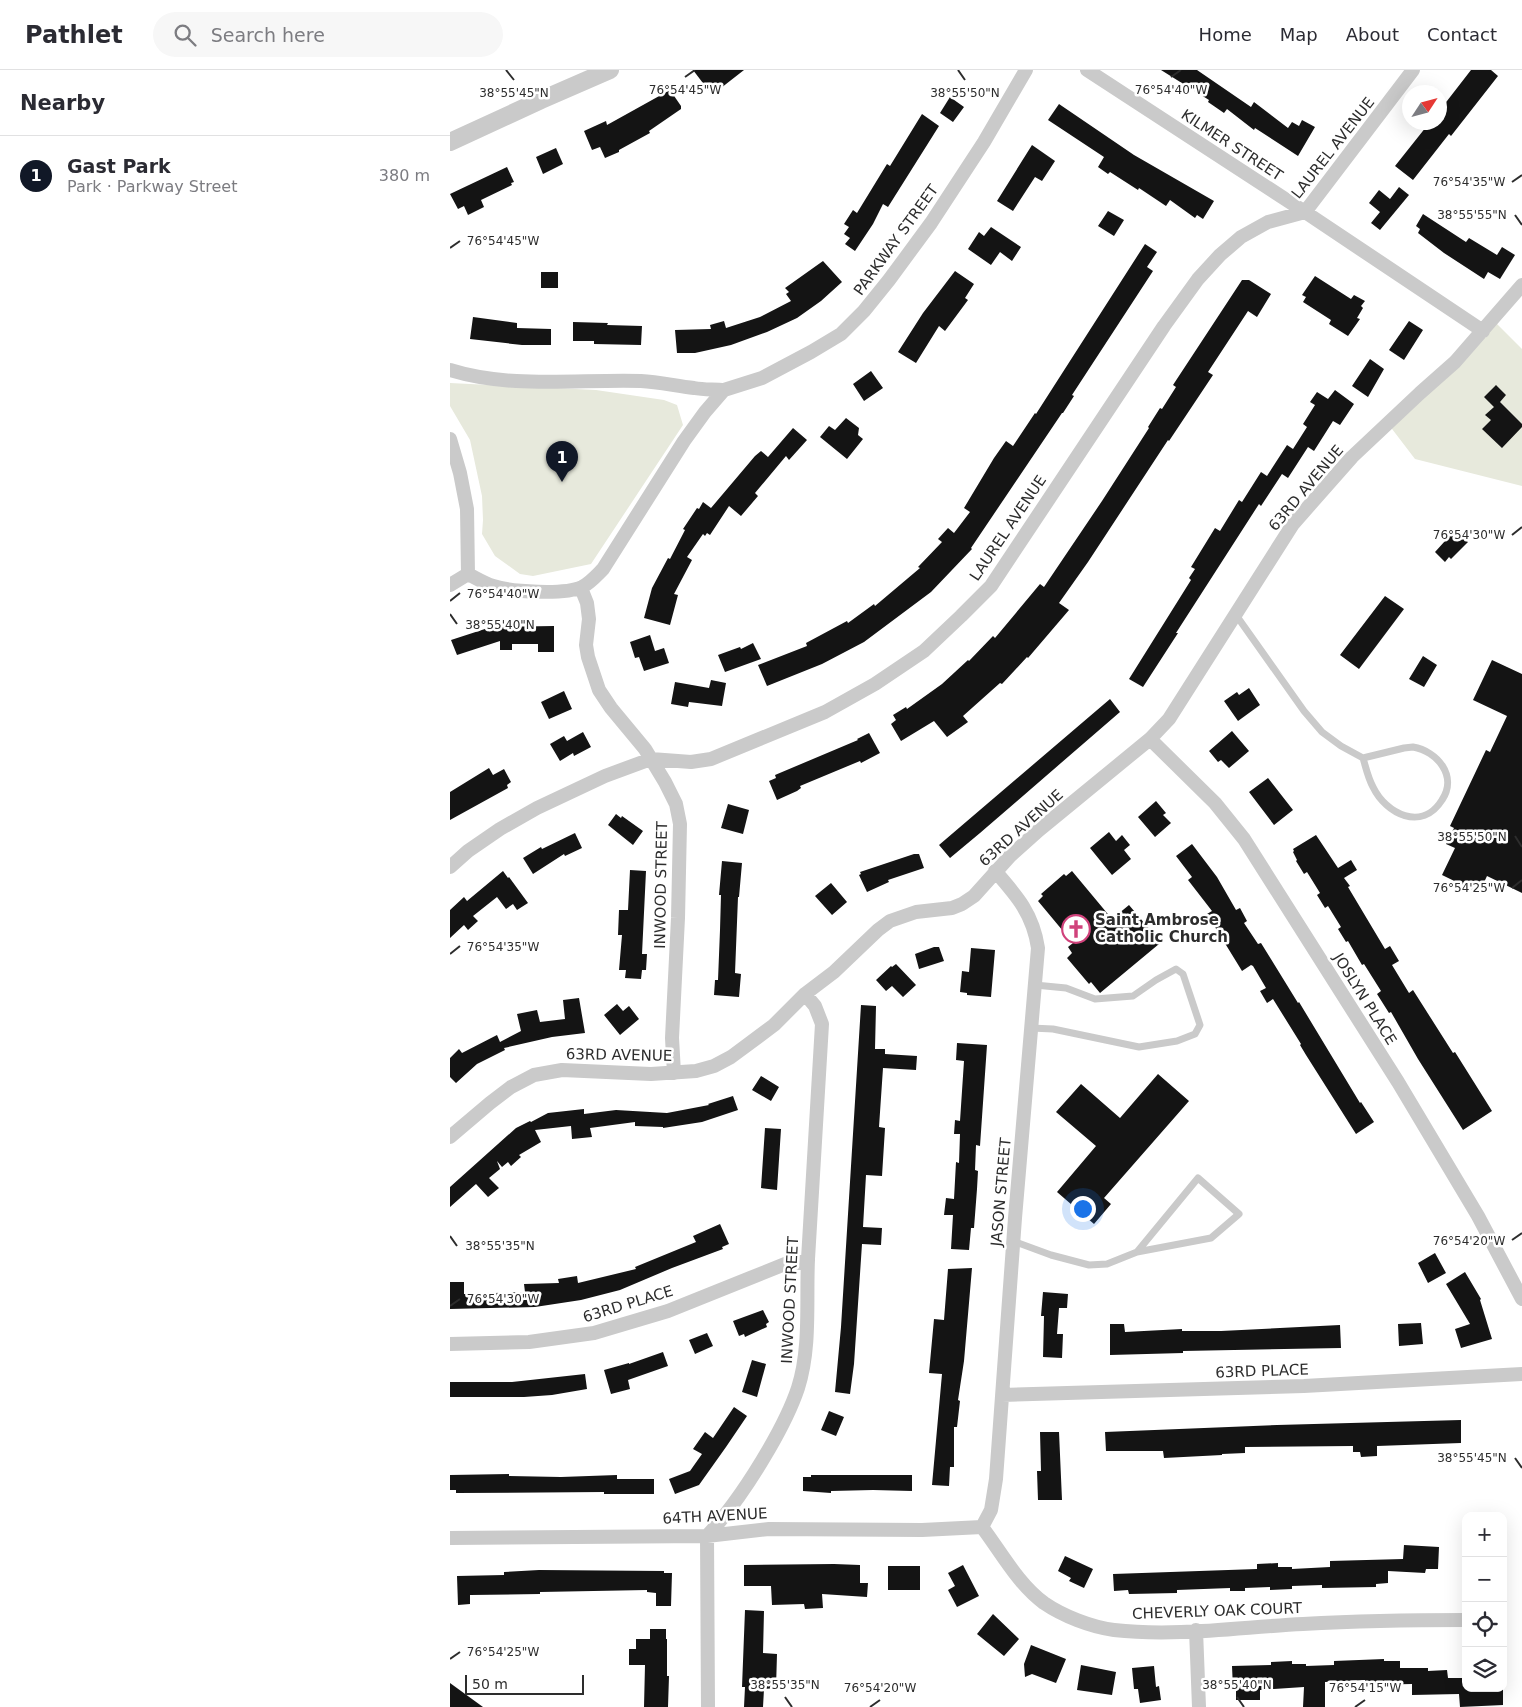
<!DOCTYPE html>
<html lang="en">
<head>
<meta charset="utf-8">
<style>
  :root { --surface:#fff; --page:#f7f7f7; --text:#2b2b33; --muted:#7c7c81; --line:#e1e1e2; --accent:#111827 }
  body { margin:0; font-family:"DejaVu Sans",sans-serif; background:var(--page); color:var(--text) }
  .controls { position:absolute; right:15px; bottom:15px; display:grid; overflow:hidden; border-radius:10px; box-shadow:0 5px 20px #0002 }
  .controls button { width:45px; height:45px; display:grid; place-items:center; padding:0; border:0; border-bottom:1px solid var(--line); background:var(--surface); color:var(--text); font:25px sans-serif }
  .compass { position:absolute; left:952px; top:15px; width:45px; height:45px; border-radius:50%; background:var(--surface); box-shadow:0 5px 20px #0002; rotate:54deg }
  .scale { position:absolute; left:15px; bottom:12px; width:119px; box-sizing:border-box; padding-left:5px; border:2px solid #2d2d2d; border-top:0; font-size:14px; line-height:18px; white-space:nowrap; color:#2d2d2d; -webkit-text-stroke:4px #fff; paint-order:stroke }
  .you { position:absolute; left:632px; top:1138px; width:18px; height:18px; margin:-12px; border:4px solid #fff; border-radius:50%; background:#1a73e8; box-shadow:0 0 0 8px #1a73e833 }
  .badge { display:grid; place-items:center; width:32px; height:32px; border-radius:50%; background:var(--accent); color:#fff; font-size:16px; font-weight:700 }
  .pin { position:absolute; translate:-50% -41px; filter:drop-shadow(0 1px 2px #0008) }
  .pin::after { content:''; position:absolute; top:26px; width:18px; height:15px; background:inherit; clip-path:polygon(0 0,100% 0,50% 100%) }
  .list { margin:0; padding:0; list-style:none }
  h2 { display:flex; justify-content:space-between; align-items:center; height:65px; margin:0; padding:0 20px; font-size:21px }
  h2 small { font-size:16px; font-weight:400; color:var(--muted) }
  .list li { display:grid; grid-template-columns:32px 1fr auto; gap:15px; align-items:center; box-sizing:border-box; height:80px; padding:0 20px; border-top:1px solid var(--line) }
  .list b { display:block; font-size:19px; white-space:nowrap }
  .list p { margin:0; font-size:16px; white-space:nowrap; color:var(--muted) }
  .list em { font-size:16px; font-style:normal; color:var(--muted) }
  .icon { flex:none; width:28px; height:28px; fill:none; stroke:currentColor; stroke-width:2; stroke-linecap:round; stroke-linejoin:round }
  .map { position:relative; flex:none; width:1072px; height:1637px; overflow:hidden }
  header { display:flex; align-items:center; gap:30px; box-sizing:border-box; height:70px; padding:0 25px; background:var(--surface); border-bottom:1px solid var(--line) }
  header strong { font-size:24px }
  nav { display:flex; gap:28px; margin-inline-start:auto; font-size:18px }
  .search { width:350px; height:45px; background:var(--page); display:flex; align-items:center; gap:12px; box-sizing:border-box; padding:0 18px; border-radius:28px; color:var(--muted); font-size:19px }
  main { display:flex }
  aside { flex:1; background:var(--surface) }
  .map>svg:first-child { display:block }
</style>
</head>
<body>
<header>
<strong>Pathlet</strong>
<div class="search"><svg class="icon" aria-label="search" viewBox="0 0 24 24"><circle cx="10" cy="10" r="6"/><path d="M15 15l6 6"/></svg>Search here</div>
<nav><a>Home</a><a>Map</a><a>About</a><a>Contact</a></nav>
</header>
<main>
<aside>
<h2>Nearby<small></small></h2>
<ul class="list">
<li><span class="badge">1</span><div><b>Gast Park</b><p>Park · Parkway Street</p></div><em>380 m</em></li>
</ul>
</aside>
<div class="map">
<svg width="1072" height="1637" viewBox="0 0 1072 1637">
  <rect width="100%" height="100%" fill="#fff"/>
  <!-- green -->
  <path fill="#e7e9dc" d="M1044,251L1072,279V416L965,389L939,355Z
    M0,313L146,320L214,330L227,335L233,355L141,494L83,506L70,504L45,486L32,464L33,450L32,426L20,370L0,336Z"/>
  <!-- building -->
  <path fill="#141414" d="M243,0H294L262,25Z
    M711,0H747L801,37L804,32L838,58L842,52L849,56L852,50L865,57L848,86L805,58L804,60L777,39L774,43L758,32L759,30Z
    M1021,0H1041L1048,6L1001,66L999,64L963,110L945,96L980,52H990V40Z
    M220,20L231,36V39L199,61L200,63L169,80V82L155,88L150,77L142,80L134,61L156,51L157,55Z
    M500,27L514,37L503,52L490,43Z
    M609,34L684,85L764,131L753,149L747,145L745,148L720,130L716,136L689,118L688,120L660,102L658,104L648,97L654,87L598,50Z
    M472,44L489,56L438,137L433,134L423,154L405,181L395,174L400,168L394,164L399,157L394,154L403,140L407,143L437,94L440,96Z
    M582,75L605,91L592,111L585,107L563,141L547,131Z
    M106,78L113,94L93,104L86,87Z
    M57,97L64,112L61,113L62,115L31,130L34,137L18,145L14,136L8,139L0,124Z
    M949,117L959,125L930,160L921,153L930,142L919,133L929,120L940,129Z
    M658,141L674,150L664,166L648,156Z
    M973,144L1016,172L1019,168L1047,185L1052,177L1065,185L1050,209L1038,202L1034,209L994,183L968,163L970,159L966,156Z
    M541,157L571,177L562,191L550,182L541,195L518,179L529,162L534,166Z
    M695,174L707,182L697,197L703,201L622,325L624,326L613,343H612L521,478L522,479L481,522L414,572L372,594L317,616L308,595L357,576L356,573L397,551L398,553L424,534L425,536L470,498L468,497L492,472L488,469L498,458L504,463L520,442L514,438L544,388L556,371L563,376L585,343L586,344Z
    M373,191L392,212L371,231L347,248L317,262L281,275L245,283H227L225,260L261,259L260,255L274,251L276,258L310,247L341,231L336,224L339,222L335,218Z
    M505,201L524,214L515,228L518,230L495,261L489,256L466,293L448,282L473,243Z
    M91,202H108V218H91Z
    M865,206L901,229L904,225L915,231L911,236L913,238L907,248L910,249L898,266L879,254L881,250L853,232L856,227L852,225Z
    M792,210H799L821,224L807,247L798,241L758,302L763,305L719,371L718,370L638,492L609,533L619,540L578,588L577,587L552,614L550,613L513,646L518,652L497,667L484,651L451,671L441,654L446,650L443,645L456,637L457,639L492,614L518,590L519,591L543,566L545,568L590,514L594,517L652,431L699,358L698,357L710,338L712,339L726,317L723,315Z
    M23,247L67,253V258L101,259V275H72L20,269Z
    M959,251L973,260L954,290L939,280Z
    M123,252L158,253L157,255L192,256L191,275L144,274V271H123Z
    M920,289L934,299L918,327L902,316Z
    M421,301L433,318L414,331L403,314Z
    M1046,315L1056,325L1050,332L1072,354V357L1052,378L1032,359L1041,350L1035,345L1044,337L1034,327Z
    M885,320L904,334L890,355L883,351L864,381L858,377L838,408L832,404L811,436L809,434L726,563H728L693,617L679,609L741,510L739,508L745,499L741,497L765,458L770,461L789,430L792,432L811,402L817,406L837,375L843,379L857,357L853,354L865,335L860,332L867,322L878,329Z
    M396,348L409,358L408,365L413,369L397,389L370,367L379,356L385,360Z
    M343,358L357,370L339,390L336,386L305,423L308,426L291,446L279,436L260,465L257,463L255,466L253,464L237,487L242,490L224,524L228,525L220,555L194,548L202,518L218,488L220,489L235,460L233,459L247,438L249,439L253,432L261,438L305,386L311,381L318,387Z
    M1005,460L1018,472L1001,489L999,487L995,492L985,482Z
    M935,526L954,539L909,599L890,585Z
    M104,556V582H88V574H62V580H50V571L7,585L1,570L41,557Z
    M200,565L205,581L214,578L219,593L194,601L189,587L185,588L180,572Z
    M303,573L311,589L275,602L268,585L290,577L291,579Z
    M973,586L987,595L974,617L959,609Z
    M1042,590L1072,604V823L1037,806L1029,823L992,805L1005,778L996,774L1004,758L1000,756L1036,680L1040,682L1057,646L1023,630Z
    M261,610L276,613L272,636L239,632L238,637L221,634L225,612L259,618Z
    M799,618L810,635L788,651L774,631L787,622L789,625Z
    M114,621L122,639L99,649L91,632Z
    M660,629L670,642L530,763L500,788L489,775Z
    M782,661L799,681L779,698L771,690L768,692L759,681Z
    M133,662L141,677L124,686L123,683L110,691L100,674L114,666L117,671Z
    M419,663L430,683L411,693L410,691L350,716L351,718L347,721L327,730L319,711L326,708L325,705L408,670L407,669Z
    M39,698L43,705L54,699L61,712L57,715L58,718L0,750V722Z
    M818,708L843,740L824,755L799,722Z
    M706,731L716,743L713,745L721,753L705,767L688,747Z
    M278,734L299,740L293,764L271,758Z
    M166,744L171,748L172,746L193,761L183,775L158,755Z
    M659,762L666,771L672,765L680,775L674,780L681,789L662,805L640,778Z
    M125,763L132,778L115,786L114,784L83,804L73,788L91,777L92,779Z
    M866,765L888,798L901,790L907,800L894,808L900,816L898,817L935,879L940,876L949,891L942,895L959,923L963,920L1003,983L1005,982L1042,1041L1013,1060L968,989L941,942L939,943L927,924L931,921L914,894L912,895L898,871L896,872L888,859L891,857L878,836L875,838L867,825L870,823L857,802L854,804L846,791L847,790L843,782L844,781L843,779Z
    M742,774L767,807L786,840L790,838L797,851L794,853L808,874L811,873L848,933L849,932L910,1033L911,1032L924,1052L906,1064L856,985L850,975L851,974L823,929L817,933L810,921L816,918L803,896L801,895L792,901L757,844L762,841L738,810L742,807L726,786Z
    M464,784H469L474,798L438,810L439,812L417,822L409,805L411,804L410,802Z
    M272,791L292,793L289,827H288L285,903L291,904L289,927L264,925L265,910H268L270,860L271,825H269Z
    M180,800L196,801L192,884H197L196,900H192L191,909L175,908L176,900H169L172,865H168L169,840H178Z
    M53,801L58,808L59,807L78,833L67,840L63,834L56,839L47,827L23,846L28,851L18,860L14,855L0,868V840L14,827L17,831Z
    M622,801L662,849L679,835L701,861L699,863L709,874L650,923L641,912L639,914L617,888L622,883L618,877L623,873L588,831L593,826L591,824L614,804L616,806Z
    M381,813L397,832L382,845L365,826Z
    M484,877H489L494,891L469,899L465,884Z
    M521,878L545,880L541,927L517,925V923L510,922L512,901L519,902Z
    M446,894L466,915L453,927L442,916L436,921L426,910L441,896L442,897Z
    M129,928L135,963L102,967L54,978L55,980L27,994L6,1013L0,1007V988L9,979L12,983L47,965L50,972L71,961L67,944L87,940L90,952L115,949L113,930Z
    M167,934L173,941L179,936L189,949L170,965L154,945Z
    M411,935L426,936L425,979H435V984L467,986L466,1000L433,998L429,1057L435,1058L432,1106L416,1105L413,1157L432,1158L431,1175L412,1174L404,1294L400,1324L385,1322L391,1257Z
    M507,973L537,975L530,1076L526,1075L525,1100L528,1101L527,1119L524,1158H521L519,1180L501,1179L503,1145H494L496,1128L504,1129L506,1092L509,1093L510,1064H504L505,1050L510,1051L514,991L506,990Z
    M708,1004L739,1031L654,1128L661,1134L644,1154L607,1122L646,1076L606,1042L631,1014L670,1048Z
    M311,1006L329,1017L321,1031L302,1020Z
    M283,1026L288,1040L252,1052L213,1058V1057L185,1056V1052L140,1058L142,1067L122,1069L121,1056L85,1060L91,1072L69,1085L71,1087L61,1096L58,1092L52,1097L47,1091L50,1099L39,1108L49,1118L38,1127L26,1114L0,1137V1117L66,1058L80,1051L81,1052L98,1043L134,1039V1044L166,1040L217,1043L259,1035L258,1034Z
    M315,1058L331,1059L327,1120L311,1118Z
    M270,1154L279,1174L272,1177L273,1179L222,1198L170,1220L131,1230L85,1237L0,1239V1212H14V1224L75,1222L74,1214L109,1213L108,1209L127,1206L128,1213L186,1199L185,1197L246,1172L243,1166Z
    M985,1183L996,1203L978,1213L968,1193Z
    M522,1198L514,1291L508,1330L510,1331L507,1357H504V1397H500L499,1416L482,1415L492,1304L479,1303L484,1249L494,1250L498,1199Z
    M1015,1202L1031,1229L1030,1230L1042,1269L1011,1278L1005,1259L1020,1254L996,1214Z
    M593,1222L618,1224L617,1238H609L607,1264H613L612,1288L593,1287L594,1246H591Z
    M313,1240L319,1252L316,1254L317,1257L295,1267L294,1264L289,1266L283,1251Z
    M971,1253L973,1274L949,1276L948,1254Z
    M660,1254H674L675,1262L732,1259V1261H771L890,1255L891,1278L733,1281V1283L660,1285Z
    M257,1263L263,1276L245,1284L239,1270Z
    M213,1282L218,1296L178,1310L180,1319L161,1324L154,1300L179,1293V1294Z
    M302,1290L316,1294L307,1327L292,1322Z
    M135,1304L137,1319L102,1325L74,1327H0V1312H62Z
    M284,1337L297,1346L276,1377L249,1415L225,1424L219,1409L240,1401L252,1384L243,1379L255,1362L263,1368Z
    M379,1341L394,1347L386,1366L371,1360Z
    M1011,1350V1373L927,1376V1386L911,1387L910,1382H903V1376L795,1377V1383L772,1384V1385L714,1388L713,1381H656L655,1362L827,1355Z
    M590,1362H609L612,1430H588L587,1401H591Z
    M59,1404V1406L111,1407L167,1405V1409H204V1424H154V1422L6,1423V1420H0V1405Z
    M361,1405H462V1421L423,1420L381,1421V1423L353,1421V1407H361Z
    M954,1475L989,1477L988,1499H976L975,1503L938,1501V1513L926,1514V1517L872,1518V1515L842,1516V1519L820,1520V1517L795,1518V1521H780V1518L727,1520V1523L679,1524L678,1520L664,1521L663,1504L807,1499V1494L828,1493V1497H842V1499L880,1497V1491L953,1489Z
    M615,1486L643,1499L634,1518L619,1511L621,1508L608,1501Z
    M384,1494L410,1495V1513H418L417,1527L372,1524L373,1538L355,1539L354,1534L322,1535L321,1516H294V1495Z
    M513,1495L529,1526L507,1537L498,1520L505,1516L498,1503Z
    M438,1496H470V1520H438Z
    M89,1500L214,1501V1503H222L221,1536H206V1523L197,1522V1520L90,1522V1524L20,1525V1534L8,1535L7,1506L54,1505V1502Z
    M295,1540L314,1541L313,1583L327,1584L326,1618L314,1619L313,1637H294L295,1617H292Z
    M543,1544L569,1569L554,1586L527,1564Z
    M200,1559H216V1569H217V1606H219L218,1637H194L195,1595H179V1579H186V1569H200Z
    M581,1575L616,1589L606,1613L582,1604L575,1607L574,1594Z
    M934,1589V1591H950V1598H978V1601L997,1600L998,1608H1016V1618H1053V1635L1010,1637L1009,1624L962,1625V1614L915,1615V1610L875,1612V1637H853L854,1617L810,1620V1630H786V1619H783L782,1596L821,1595V1592L842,1591V1594H856V1596L884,1595V1591Z
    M631,1595L666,1602L662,1625L627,1620Z
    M704,1596L706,1617L709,1616L711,1630L690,1633L688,1619H684L682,1598Z
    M0,1613L33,1637H0Z"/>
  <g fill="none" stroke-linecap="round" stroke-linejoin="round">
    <!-- service -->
    <path stroke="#cacaca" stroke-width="7" d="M786,545L854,641L872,662L891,676L913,688
      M963,677C987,681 1008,706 992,730C972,762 936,744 923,717C918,708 916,698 913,688L954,678Z
      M581,958L603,959L689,977L727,971L745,964L750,955L733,904L726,899L706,910L683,926L645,929L616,918L585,915
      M563,1171L601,1185L639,1195L657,1194L687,1182L748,1108L789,1144L761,1168L687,1182"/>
    <!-- minor -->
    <path stroke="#cacaca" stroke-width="14" d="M637,0L855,142L1033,261
      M0,300C60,319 129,309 191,311C209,312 226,316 244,318C254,320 264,319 274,320
      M0,369L10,403L17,439L18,504C26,508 34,513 43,516C61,522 115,525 132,517C140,513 146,506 153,499L234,371L255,342L274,320L312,308L361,282L391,264L414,241L439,210L481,153L534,72L576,0
      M0,515L18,504
      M131,518L137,533L139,549L136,575L138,587L149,620L161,638L195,679L215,712L226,734L230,754L228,848L222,968L224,1003
      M700,669L765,733L794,769L948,1012L1028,1146L1072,1229
      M0,797L18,781L50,759L87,738L155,706L201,689L241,692L261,689L375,642L425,614L474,581L511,546L541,516L714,256L748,209L770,185L791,167L818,152L855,142L963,0
      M0,1067L40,1033L61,1017L84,1005L112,1000L201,1004L246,1001L264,996L281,987L324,955L355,924L384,902L428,860L440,851L466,842L502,838L512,834L524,826L560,786L589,760L700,669L719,649L843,454L902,387L970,323L1005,292L1072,215
      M0,1274L79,1272L144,1263L218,1241L335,1194L358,1191
      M552,1325L854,1316L1072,1304
      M532,1457L541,1440L546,1409L565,1148L588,878C583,844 567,826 545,801
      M532,1457C551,1482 568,1514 594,1533C613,1546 641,1557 664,1560C726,1567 791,1557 853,1554C907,1551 961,1550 1016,1550
      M0,1468L257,1466L319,1459L472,1460L532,1457
      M746,1560L749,1637
      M258,1637L257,1466C282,1439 301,1410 319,1379C330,1360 341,1339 348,1318C361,1277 356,1232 358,1189C362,1111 367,1033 372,954L365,936L355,924"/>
    <!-- tertiary -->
    <path stroke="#cacaca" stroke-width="18" d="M0,72L91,30L160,0"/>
  </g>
  <!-- ticks -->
  <path fill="none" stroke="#2d2d2d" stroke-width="2" d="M56,0L64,10M508,0L515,10M235,7L245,0M721,7L731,0M1062,112L1072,105M1065,145L1072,155M0,178L10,171M1062,465L1072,457M0,531L10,523M0,544L7,554M1065,766L1072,777M1062,818L1072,810M0,884L10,876M0,1166L7,1176M1062,1170L1072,1163M0,1236L10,1229M1065,1388L1072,1398M0,1589L10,1582M335,1627L342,1637M787,1627L794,1637M420,1637L430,1630M905,1637L915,1630"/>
  <!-- icons -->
  <defs>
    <symbol id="church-ring" viewBox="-11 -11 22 22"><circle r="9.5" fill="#fff" stroke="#d0427b" stroke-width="1.5"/><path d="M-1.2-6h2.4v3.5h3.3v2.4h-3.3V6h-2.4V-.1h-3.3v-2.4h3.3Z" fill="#d0427b"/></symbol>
  </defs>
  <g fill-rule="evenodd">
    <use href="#church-ring" x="610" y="843" width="32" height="32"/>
  </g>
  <g text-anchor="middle" stroke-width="5" stroke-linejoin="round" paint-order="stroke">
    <!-- street labels -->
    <g font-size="15" fill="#2d2d2d" stroke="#fff">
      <text transform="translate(782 75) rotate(33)" y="5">KILMER STREET</text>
      <text transform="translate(883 78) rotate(-52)" y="5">LAUREL AVENUE</text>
      <text transform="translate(446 170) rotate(-54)" y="5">PARKWAY STREET</text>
      <text transform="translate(856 418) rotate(-50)" y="5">63RD AVENUE</text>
      <text transform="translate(558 458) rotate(-56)" y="5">LAUREL AVENUE</text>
      <text transform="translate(571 758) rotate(-42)" y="5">63RD AVENUE</text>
      <text transform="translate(211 815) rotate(-89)" y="5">INWOOD STREET</text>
      <text transform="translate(915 929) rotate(58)" y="5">JOSLYN PLACE</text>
      <text transform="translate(169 985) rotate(1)" y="5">63RD AVENUE</text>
      <text transform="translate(551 1122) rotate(-85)" y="5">JASON STREET</text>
      <text transform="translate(340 1230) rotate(-87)" y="5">INWOOD STREET</text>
      <text transform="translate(178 1234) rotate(-17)" y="5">63RD PLACE</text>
      <text transform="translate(812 1301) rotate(-2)" y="5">63RD PLACE</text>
      <text transform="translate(265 1446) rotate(-3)" y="5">64TH AVENUE</text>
      <text transform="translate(767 1541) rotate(-2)" y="5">CHEVERLY OAK COURT</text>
    </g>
    <!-- poi labels -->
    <g font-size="15" font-weight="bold" fill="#2d2d2d" stroke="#fff" text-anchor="start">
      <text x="645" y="855">Saint Ambrose<tspan x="645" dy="17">Catholic Church</tspan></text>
    </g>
  </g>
  <g font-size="12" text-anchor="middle" fill="#2d2d2d" stroke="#fff" stroke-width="5" stroke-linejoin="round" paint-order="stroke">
    <text x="721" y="24">76°54'40"W</text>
    <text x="235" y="24">76°54'45"W</text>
    <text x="64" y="27">38°55'45"N</text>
    <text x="515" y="27">38°55'50"N</text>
    <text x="1019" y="116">76°54'35"W</text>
    <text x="1022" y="149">38°55'55"N</text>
    <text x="53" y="175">76°54'45"W</text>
    <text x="1019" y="469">76°54'30"W</text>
    <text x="53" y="528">76°54'40"W</text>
    <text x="50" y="559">38°55'40"N</text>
    <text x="1022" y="771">38°55'50"N</text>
    <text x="1019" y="822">76°54'25"W</text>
    <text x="53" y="881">76°54'35"W</text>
    <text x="1019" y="1175">76°54'20"W</text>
    <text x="50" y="1180">38°55'35"N</text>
    <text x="53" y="1233">76°54'30"W</text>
    <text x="1022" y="1392">38°55'45"N</text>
    <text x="53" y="1586">76°54'25"W</text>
    <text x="335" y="1619">38°55'35"N</text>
    <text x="787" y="1619">38°55'40"N</text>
    <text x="430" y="1622">76°54'20"W</text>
    <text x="915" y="1622">76°54'15"W</text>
  </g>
</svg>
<div class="controls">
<button>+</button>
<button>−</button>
<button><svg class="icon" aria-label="locate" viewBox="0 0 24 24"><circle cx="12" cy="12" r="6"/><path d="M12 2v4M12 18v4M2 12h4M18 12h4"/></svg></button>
<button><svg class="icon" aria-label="layers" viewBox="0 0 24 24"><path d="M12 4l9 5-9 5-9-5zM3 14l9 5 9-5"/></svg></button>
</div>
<svg class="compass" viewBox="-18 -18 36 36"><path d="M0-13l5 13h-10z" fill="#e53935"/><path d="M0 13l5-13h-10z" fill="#7c7c81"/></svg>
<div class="scale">50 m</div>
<div class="you"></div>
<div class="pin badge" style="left:112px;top:412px">1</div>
</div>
</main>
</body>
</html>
